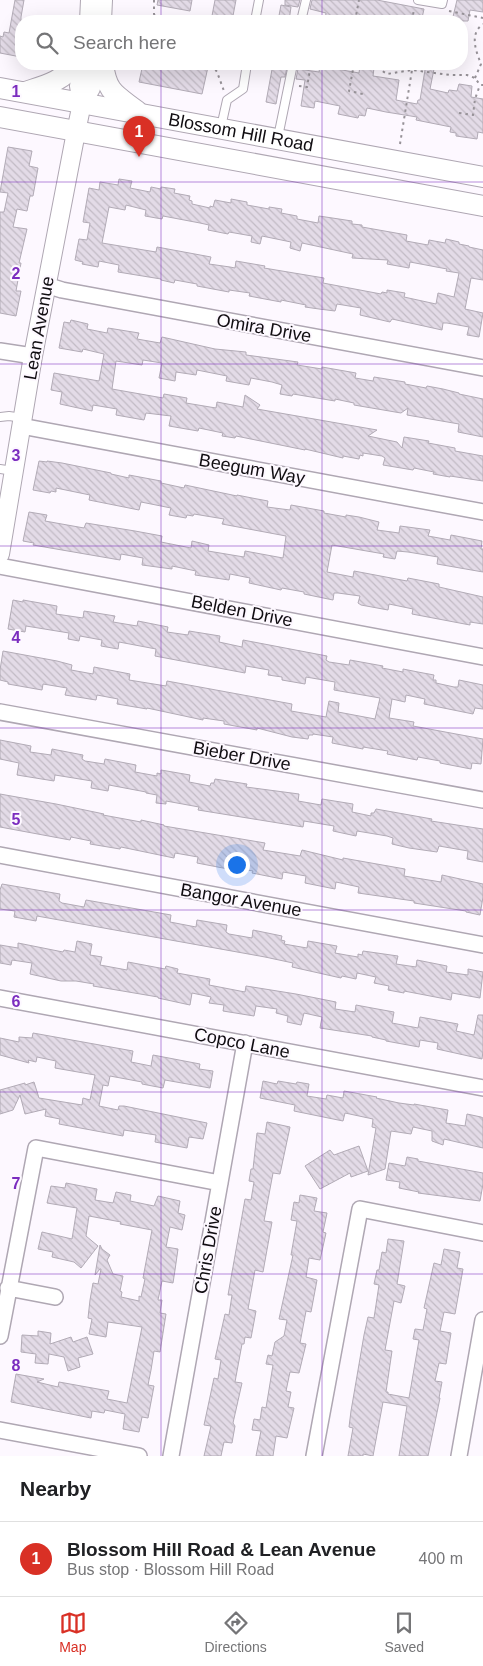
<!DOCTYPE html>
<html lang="en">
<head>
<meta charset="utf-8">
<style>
  :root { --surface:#fff; --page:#f2f2f2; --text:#202124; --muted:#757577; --line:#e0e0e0; --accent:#d93025 }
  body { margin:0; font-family:Helvetica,sans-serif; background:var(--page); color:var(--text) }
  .you { position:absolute; left:236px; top:864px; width:18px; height:18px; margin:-12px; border:4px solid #fff; border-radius:50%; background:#1a73e8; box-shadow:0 0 0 8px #1a73e833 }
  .badge { display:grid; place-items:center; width:32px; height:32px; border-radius:50%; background:var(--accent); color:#fff; font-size:16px; font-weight:700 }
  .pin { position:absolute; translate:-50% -41px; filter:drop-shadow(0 1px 2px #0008) }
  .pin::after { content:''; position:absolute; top:26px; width:18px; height:15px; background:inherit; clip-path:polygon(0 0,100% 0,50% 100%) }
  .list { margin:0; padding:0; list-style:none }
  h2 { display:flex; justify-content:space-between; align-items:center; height:65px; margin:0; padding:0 20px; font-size:21px }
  h2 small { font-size:16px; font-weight:400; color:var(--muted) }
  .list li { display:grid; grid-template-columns:32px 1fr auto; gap:15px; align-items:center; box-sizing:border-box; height:75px; padding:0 20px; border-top:1px solid var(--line) }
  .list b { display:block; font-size:19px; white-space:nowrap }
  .list p { margin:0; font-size:16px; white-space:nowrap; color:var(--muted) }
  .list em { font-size:16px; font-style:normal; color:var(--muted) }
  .icon { flex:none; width:28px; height:28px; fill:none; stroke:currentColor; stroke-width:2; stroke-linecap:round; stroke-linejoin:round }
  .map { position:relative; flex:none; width:483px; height:1456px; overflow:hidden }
  .search { position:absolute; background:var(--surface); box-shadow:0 5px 20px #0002; left:15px; right:15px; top:15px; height:55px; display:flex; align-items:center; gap:12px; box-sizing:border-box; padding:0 18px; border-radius:20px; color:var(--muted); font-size:19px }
  .sheet { height:140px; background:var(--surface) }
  nav { display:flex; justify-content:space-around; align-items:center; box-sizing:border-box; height:70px; border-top:1px solid var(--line); background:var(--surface); font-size:14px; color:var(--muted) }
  nav a { display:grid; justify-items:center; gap:2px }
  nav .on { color:var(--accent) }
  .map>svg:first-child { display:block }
</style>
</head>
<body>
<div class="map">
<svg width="483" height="1456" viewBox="0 0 483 1456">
  <defs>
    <pattern id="building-back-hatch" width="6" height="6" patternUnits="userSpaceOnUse" patternTransform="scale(1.25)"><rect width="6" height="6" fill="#e3dbe7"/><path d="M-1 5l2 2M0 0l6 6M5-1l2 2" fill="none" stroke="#c2bbc5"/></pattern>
  </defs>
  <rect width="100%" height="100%" fill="#fdf8ff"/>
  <!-- building -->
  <path fill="url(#building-back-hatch)" stroke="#b2abb6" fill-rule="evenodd" d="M15,0H24L21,17V57L0,53V36L3,37L4,32L9,33Z
    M158,0H192L190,11L157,5Z
    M215,0H236L232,21H211Z
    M285,0H300L298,7L285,5Z
    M312,0H377L424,9L422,18L409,16L408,21H353L342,19V21H325L326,13L310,9Z
    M457,0H483V12L470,10L468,21H452Z
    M281,5L291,7L289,21H278Z
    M143,64H193L208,67L202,94L139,82Z
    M273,64L287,67L285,77H281L276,104L266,102Z
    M426,64H435L430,89L448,93L449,90L457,91L459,84L472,86L471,97L483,99V133L478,132L477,139L456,136V133L450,132L451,127L416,120L417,117L386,112L367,108L365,116L359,115L358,118L338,114L340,106L315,101L314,108L301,106L305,80L296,79L298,69L319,72L320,66L359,73L360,66L374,68L373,76L399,80L396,100L417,104L418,100H420Z
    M8,147L32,151L29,166L38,168L33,196H30L27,211L17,209L13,227L27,229L19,263H21L16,291H21L16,316L0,313V212H4L8,193L0,192Z
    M119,179L132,181L130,188L150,192L151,187L161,189V187L175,189L174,193L190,196L189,200L192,201V204L210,208V206L213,207L215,200L231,203V199L247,202V205L269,209V207L282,209L281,213L297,216V219L318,223L319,216L339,219L352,221V224L362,225V227L407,235L406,241L428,245L429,240L445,243L446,239L459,242V244L469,246V247L483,250V280L471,278L465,309L483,313L479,337L467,335L469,327L447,323H443L442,330L392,319L390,322L360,315L361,308L337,304L335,311L319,309L305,307L306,305L281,300V302L249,296L250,293L229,290V292L197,286V284L175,280L174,283L161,280V279L118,272L119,265L99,261L98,267L82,264L83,262L75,260L79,239L87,240L90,223L83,222L89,188L99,190L100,182L118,185ZM126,205L146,210L145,216L162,219L163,216L200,223L209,225L208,230L228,234L229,232L252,236L251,242L260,244L262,236L291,242L290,248L300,251L302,243L353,254L352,258L388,260L387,264L409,268L410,262L447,269L446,271L459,273L454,297L438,293L436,304L404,297L405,293L387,290V293L382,292L381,294L323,283L324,278L264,268L265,266L236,261L235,268L230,267L209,264L211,257L157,247L156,252L102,243L109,207L125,210Z
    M71,320L88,324L87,329L107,333L108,328L139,333L137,339L160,343L162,337L215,349L246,352V355L298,362L297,365L322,369V367L356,373L355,378L373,381L374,377L405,382V384L426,388L427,386L443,389L459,393V394L483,399V437L458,432L459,424L407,415L408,408L401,413L354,405V403L335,399V401L293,394L292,396L280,394L282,385L272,382L251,378L249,385L226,381L227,376L197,370L196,375L176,372L175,381L159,378L162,363L143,360L142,365L116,361L112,389L163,398L164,394L187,398L186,403L216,408L217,402L243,407L245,395L260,405L257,409L377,430L368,436L397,442L402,448L404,437L429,441L428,443L455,448V451L483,456V481L450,476V477L433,474L434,472L414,468L413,470L383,465L385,458L382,456L363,453V456L360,455L359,459L343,456V458L305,449V450L236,436L235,438L222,436L223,433L199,428L198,431L169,426L171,416L146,413L144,420L116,415L117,409L93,405L92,411L60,404L62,392L51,390L54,373L99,381L104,354L83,349L82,352L59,348L64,322L70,323Z
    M39,461L47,462V461L62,463L111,473V474L129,478V475L161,481V483L184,488L185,485L237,496V495L252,498L268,501L267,507L290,510L291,505L324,511V513L346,517V515L359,517L379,522L377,530L399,533L400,526L430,530L428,536L450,540L451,535L482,541L481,549H483V572L437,564L438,557L408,552L397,551L395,559L383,557L384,554L332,545L327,572L353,577L354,571L407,581L408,578L439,584V587L483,597V624L470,622V625L412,614L413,609L389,604L388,610L361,605L358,603L360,596L338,593H334L333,600L304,594V592L282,588L281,590L249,583L250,578L230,574L229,580L195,575L196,571L172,566V569L142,565L143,558L121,554L120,560L33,545L34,543L23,541L29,512L47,515L45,521L84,528L86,523L135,531L162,536L161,542L191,548L192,541L209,545L208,551L244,557L245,551L283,558L286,536L222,524L224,519L194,514L193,516L187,515L186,518L169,515L171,508L141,502L139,510L89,500L90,495L56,488V492L51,491L50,493L33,490Z
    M13,600L23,602V600L57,606L56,614L83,618L84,611L115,616L113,622L137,626L138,621L168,627L167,632L188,635L189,631L220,636L219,642L242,647L243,640L327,656L326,660L329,662L349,665L350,660L383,666L382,668L403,672V669L418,672L434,675L433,680H436V683L454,687H458L459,680L483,685V709L475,708L473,714L424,704L425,699L406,695L405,702L392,699L389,718L414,722L413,726L483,739L481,764L472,763L471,769L440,763V761L418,757L417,760L387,754L388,751L363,747V749L332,743L333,737L313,734V735H309L308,739L292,737L257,728V730L224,724V721L203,718V720L147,708V709L117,704L118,699L97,695L96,700L65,695L67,688L43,684L42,690L8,684V682L0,680V670L3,651L57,661L72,665L71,670L93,674L94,667L130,674L129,680L166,686L167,681L292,704L291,711L326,717L329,701L339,703L338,712L375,719L380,698L334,690L335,682L306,677L305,684L282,680V677L268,675L269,670L246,666L245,673L155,656L156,649L119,642L118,649L101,646L102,640L80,636L79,641L68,639L69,633L26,626L25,632L8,629Z
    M0,740L31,746L30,752L51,755L52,749L83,755L82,759L85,761L104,764L105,759L136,765L135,772L157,776V773L161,774V770L190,775L189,782L210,786L211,783H214L215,779L247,784L246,787L299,794L298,801L321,805L322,799L353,804L352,812L371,816V813H374L376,809L432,819L431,821L483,829V862L467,859L468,851L439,846L437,852L409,848L392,844L393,838L387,836L357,831L356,836L333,831L334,826L304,821L303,827L198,810L199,807L166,801V804L156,803L157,795L146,793V792L109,785L108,791L91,788L92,781L55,775L54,781L17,775L19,763L0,759Z
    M0,794L56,804L104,814L103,815L141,822V820L164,825V826L265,843L263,850L300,856L302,850L343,860V858L405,869L404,876L441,882L442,875L483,884V897L480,915L466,912V911L414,903V901L358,893L359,887L336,882L335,889L305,883L306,876L283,872L282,879L252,873L253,871L229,867L228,869L197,863L198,857L175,853L174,858L121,847L120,849L90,844L91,841L71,837L70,840L0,827Z
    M2,884L60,894L59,901L62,903L84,907L86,900L171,915L170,922L196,927L197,920L227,925L226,932L229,934L252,938L253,930L282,936L281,940L285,941L284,944L307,948L308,941L337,946L335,953L346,955L358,957V954L362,955L363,951L398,956L396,964L416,967L417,960L447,966L446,972L468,975V969L483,972L480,998L452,993L451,1000L404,991V993L388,990L389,986L374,983L376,977L357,973L356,979L342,976L341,978L292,967L293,963L265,957L37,916L36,921L14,917L15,911L0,909V890Z
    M77,941L92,944L90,955L102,957L100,965L127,970L128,962L165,969L166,966L178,969L177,973L210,979L209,985L245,992L246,986L296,994L336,1002L335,1009L355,1012L356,1005L372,1008L394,1012L392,1023L418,1028L420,1017L458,1024L456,1031L474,1035L478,1015H483V1051L482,1059L437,1049L438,1043L420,1040L419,1047L386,1041V1040L372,1037V1036L320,1028L322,1017L304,1013L301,1025L287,1022L288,1016L276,1013L277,1009L256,1006L254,1016L223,1011L224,1005L209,1003L211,997L192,993L190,1005L158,998V997L93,986L94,984L76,981H61L30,974L32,963L12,960L11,965L0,963V945L18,948V943L63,952L64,950L75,952Z
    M33,1033L133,1051L131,1062L151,1066L153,1055L200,1064L199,1069L213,1071L210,1088L165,1080L163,1088L142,1084V1082L110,1076L108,1086L103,1085L99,1106L118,1110L119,1106H124L207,1123L203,1139L189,1137L187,1148L155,1142L156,1135L124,1130L123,1136L59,1124L60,1119L45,1116L46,1109L25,1114L20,1095L13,1110L0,1114V1090L25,1083V1085L34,1082L39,1098L82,1105L83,1098L90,1100L95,1075L55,1068L56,1061L37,1057L36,1062L28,1060L29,1063L0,1055V1038L19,1042V1037L32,1038Z
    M263,1081L277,1084L278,1081L296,1084L297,1082L309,1084L307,1096L326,1099L327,1095L343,1098L344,1091L377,1097L376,1098L399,1103L414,1105V1104L448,1110L446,1123L465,1126L467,1114L481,1117L483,1118V1148L444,1139L443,1145L432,1141V1131L413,1127L411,1134L391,1131L385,1169L368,1175L376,1128L372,1127L373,1119L345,1113L343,1121L294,1111L295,1105L260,1098Z
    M267,1122L290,1127L280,1174L273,1173L264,1221L272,1222L263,1272L255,1270L248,1309L256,1311L251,1338L245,1337L244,1344H242L235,1382L242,1383L233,1423L235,1426L232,1443L224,1442L221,1456H204L211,1426L204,1425L214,1378L218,1379L221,1360L215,1359L225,1314L229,1315L232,1295H228L245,1199L251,1200L254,1182L249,1181L251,1169H253L257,1133L265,1134Z
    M359,1146L368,1171L351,1177L350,1173L320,1189L305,1166L330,1150L334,1155Z
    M407,1157L418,1159V1161L483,1173V1184L480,1201L418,1193L419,1192L399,1188L400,1182L386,1180L389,1163L405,1166Z
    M66,1183L97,1189L95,1200L113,1203L116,1192L131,1195L130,1201L154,1206L158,1196L180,1201L178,1213L185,1215L182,1230L170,1227L166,1247L178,1249L175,1270L173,1283L162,1281L158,1300H162L160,1313L166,1314L160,1352L154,1351L151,1370L148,1385L154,1386L148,1418L142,1417L139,1432L123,1429L125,1414L105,1410L104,1413L92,1411L91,1418L11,1402L16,1374L44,1379L37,1382L58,1387L59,1382L109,1391L107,1399L127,1403L142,1327L108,1322L106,1337L89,1334L92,1319L88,1318L90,1300L93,1283L98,1284L101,1269H100L95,1275L100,1245L102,1249L110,1255L107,1260L113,1274L123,1276L120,1291L122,1292L121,1297L139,1301V1296L141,1297L145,1279L143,1278L152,1230L120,1224L121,1222L89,1216L86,1236L98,1246L81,1268L74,1262L52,1257L53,1252L38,1249L42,1232L72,1239L77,1208L47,1203L51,1186L65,1188Z
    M300,1195L317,1198L314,1211L327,1213L323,1232L326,1233L320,1260L309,1258L306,1277L317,1280L311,1312L306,1311L300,1343L306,1344L299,1373L290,1372L286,1391L291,1392L288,1407L294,1408L287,1438L276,1436L273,1456H256L261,1431L252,1430L254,1419L260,1420L262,1407L266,1408L273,1365L266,1364L268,1355L272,1356L275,1342L284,1336L287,1320L279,1319L293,1255H291L297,1221L291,1220L294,1202L299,1203Z
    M388,1239L404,1241L397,1284L405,1286L401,1303L394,1301L385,1350L392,1351L386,1392H388V1394L409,1398L419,1340L413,1339L415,1329L423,1330L427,1309L424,1308L434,1263L441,1265L444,1249L460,1252L457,1268L463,1269L455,1314L444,1312L440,1331L451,1333L446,1364L439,1363L435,1381L442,1382L439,1398H440L428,1456H399L407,1406L383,1402L373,1456L363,1454V1456H348L353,1428L349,1427L351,1411L364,1335L368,1317L374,1318L379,1285L374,1284L377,1270H379L382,1252L386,1253Z
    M38,1331L51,1333L50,1344L71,1337L73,1342L87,1337L93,1354L78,1358L80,1367L68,1371L64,1357L49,1354L48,1364L35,1363L36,1354L21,1352L22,1335L38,1336Z"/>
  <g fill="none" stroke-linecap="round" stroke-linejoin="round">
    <defs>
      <path id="service" d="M418,0L442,4L443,0
        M255,21L259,0
        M301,21L306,0
        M221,127L227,100L243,89L247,64
        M278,137L293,64
        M0,417L9,416L23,418
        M0,469L13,471"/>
      <path id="minor" d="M46,285L62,290L483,368
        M0,351L33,356
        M21,426L483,512
        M0,566L483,657
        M0,712L483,800
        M0,855L483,945
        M0,998L483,1088
        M8,1288L55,1297
        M0,1336L36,1148L220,1183
        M0,1430L139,1456
        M171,1456L245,1043
        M314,1456L360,1209L483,1233
        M459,1456L483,1320"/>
      <path id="tertiary" d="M89,21L90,0
        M102,21L103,0
        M82,103L79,86L83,64
        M0,554L33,356L76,132L82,103L91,88L96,64"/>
      <g id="secondary">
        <path d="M103,64C107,93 115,94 137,111"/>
        <path id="s1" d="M0,88L483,177"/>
        <path d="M25,92C43,86 63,82 74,64"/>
        <path d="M0,117L483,206"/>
      </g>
    </defs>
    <!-- service casing -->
    <use href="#service" stroke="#afa7b3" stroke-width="10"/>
    <!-- minor casing -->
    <use href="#minor" stroke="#afa7b3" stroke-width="18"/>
    <!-- tertiary casing -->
    <use href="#tertiary" stroke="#afa7b3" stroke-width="20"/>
    <!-- secondary casing -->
    <use href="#secondary" stroke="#afa7b3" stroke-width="22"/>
    <!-- path -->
    <path stroke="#979298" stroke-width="2" stroke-dasharray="2.5 4" stroke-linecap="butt" d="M154,0V14L157,21
      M449,11L483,18
      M169,21L176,20L180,21
      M355,21L359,0
      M412,21L414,9
      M212,64L217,72L224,91
      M325,64L337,66L342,64
      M354,64L349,91L363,94
      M372,64L387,74L412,70L450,75H467L475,78L480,85H483
      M386,64H387
      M475,78L481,64C476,51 469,34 483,24
      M299,86L307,87L311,64
      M459,113L473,115L475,99L480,85
      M400,144L412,70L410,64"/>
    <!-- service -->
    <use href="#service" stroke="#fff" stroke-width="8"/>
    <!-- minor -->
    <use href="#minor" stroke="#fff" stroke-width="15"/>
    <!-- tertiary -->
    <use href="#tertiary" stroke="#fff" stroke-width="18"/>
    <!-- secondary -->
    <use href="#secondary" stroke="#fff" stroke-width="20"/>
  </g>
  <!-- grid -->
  <path fill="none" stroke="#7b2cbf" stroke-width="1" stroke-opacity="0.55" d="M161,0V21M322,0V21M161,64V1456M322,64V1456M0,182H483M0,364H483M0,546H483M0,728H483M0,910H483M0,1092H483M0,1274H483"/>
  <g text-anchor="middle" stroke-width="4" stroke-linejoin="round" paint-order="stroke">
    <!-- street labels -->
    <g font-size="18" fill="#100d11" stroke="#fdf8ff">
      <text dy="6" stroke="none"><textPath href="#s1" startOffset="245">Blossom Hill Road</textPath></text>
      <text transform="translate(39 328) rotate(-80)" y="6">Lean Avenue</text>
      <text transform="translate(264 328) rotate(10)" y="6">Omira Drive</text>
      <text transform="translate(252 469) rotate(10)" y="6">Beegum Way</text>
      <text transform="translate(242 611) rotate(11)" y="6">Belden Drive</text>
      <text transform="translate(242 756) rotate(10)" y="6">Bieber Drive</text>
      <text transform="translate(241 900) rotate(10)" y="6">Bangor Avenue</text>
      <text transform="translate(242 1043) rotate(11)" y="6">Copco Lane</text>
      <text transform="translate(208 1250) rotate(-80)" y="6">Chris Drive</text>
    </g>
  </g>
  <g font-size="16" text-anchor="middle" font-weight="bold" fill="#7b2cbf" stroke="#fdf8ff" stroke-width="4" stroke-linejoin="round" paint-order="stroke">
    <text x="16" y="97">1</text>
    <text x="16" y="279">2</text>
    <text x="16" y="461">3</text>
    <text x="16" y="643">4</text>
    <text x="16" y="825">5</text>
    <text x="16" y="1007">6</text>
    <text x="16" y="1189">7</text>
    <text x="16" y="1371">8</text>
  </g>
</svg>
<div class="you"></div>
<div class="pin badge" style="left:139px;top:157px">1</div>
<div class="search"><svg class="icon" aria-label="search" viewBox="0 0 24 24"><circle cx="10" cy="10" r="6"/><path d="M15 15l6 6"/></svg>Search here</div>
</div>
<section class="sheet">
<h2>Nearby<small></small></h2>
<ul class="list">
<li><span class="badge">1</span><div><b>Blossom Hill Road &amp; Lean Avenue</b><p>Bus stop · Blossom Hill Road</p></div><em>400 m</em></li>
</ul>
</section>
<nav>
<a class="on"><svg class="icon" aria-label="map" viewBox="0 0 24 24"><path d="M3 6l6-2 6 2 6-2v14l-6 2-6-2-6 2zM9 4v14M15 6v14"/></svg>Map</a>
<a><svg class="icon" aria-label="directions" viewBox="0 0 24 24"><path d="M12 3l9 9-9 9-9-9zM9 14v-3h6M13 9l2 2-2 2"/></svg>Directions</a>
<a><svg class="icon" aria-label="saved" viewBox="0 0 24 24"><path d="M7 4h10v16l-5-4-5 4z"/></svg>Saved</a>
</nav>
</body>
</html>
